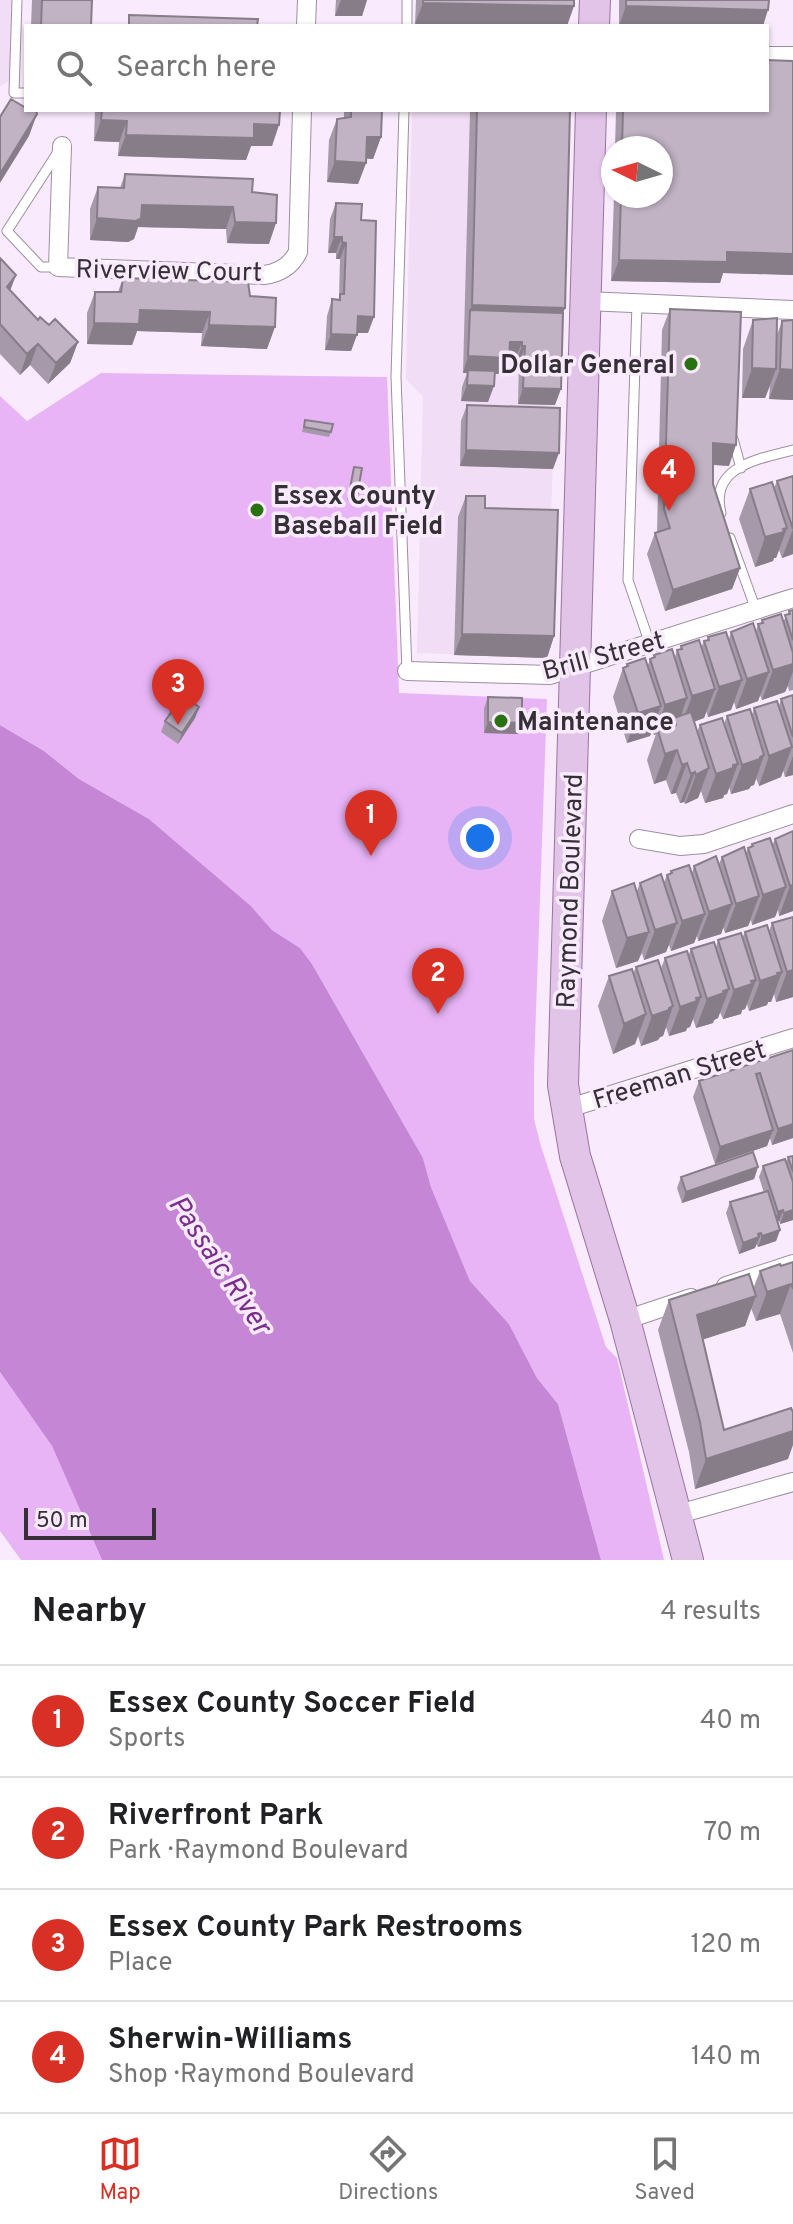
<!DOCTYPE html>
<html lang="en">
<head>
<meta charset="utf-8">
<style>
  :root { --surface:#fff; --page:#f2f2f2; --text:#202124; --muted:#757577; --line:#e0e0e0; --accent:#d93025 }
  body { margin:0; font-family:Overpass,sans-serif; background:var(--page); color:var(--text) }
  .compass { position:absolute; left:601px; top:136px; width:72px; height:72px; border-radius:50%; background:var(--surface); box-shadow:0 2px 6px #0004; rotate:275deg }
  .scale { position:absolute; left:24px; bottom:20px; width:132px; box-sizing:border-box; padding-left:8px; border:4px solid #352f36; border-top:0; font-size:22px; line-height:28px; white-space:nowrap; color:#352f36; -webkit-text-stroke:6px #f9eafd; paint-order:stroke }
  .you { position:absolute; left:480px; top:838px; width:28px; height:28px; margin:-20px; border:6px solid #fff; border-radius:50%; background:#1a73e8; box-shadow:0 0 0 12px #1a73e833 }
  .badge { display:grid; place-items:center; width:52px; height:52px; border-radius:50%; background:var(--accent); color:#fff; font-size:26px; font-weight:700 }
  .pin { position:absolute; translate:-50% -66px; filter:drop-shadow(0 2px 4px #0008) }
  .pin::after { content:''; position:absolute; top:42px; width:28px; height:24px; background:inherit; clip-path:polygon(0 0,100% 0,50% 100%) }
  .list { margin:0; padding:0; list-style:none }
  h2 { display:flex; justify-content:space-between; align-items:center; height:104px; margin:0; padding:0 32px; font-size:34px }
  h2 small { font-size:26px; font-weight:400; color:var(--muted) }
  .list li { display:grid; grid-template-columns:52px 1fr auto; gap:24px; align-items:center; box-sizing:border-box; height:112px; padding:0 32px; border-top:2px solid var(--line) }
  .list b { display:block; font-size:30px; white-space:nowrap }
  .list p { margin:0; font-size:26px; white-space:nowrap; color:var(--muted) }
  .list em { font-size:26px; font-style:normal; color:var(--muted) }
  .icon { flex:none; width:44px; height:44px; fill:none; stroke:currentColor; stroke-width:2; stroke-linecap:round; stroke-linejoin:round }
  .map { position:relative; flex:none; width:793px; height:1560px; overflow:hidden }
  .search { position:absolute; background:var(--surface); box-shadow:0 2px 6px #0004; left:24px; right:24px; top:24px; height:88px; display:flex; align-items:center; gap:20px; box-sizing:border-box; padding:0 28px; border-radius:0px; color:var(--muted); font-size:30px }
  .sheet { height:552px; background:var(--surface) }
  nav { display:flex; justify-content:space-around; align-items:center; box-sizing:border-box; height:112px; border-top:2px solid var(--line); background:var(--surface); font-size:22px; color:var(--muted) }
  nav a { display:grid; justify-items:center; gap:4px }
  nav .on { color:var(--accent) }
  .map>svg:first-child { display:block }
</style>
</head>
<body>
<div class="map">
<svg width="793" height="1560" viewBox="0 0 793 1560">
  <rect width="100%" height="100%" fill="#f9eafd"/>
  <!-- built -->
  <path fill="#f1ddf6" d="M0,0H13L12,79L0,86Z
    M412,110H563L547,658L417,653L423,397L406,379Z"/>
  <!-- green -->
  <path fill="#e8b4f6" d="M101,373L387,377L399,693L547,699L534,1068V1119L540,1143L606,1347L617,1358L664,1560H601L558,1404L537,1378L509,1324L470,1281L431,1187L423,1158L312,964L300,948L272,930L251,906L149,819L79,779L44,751L0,725V396L27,421Z
    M0,1372L52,1446L102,1560H21L0,1531Z"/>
  <!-- water -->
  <path fill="#c587d5" d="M0,725L44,751L79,779L149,819L251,906L272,930L300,948L312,964L423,1158L431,1187L470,1281L509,1324L537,1378L558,1404L601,1560H102L52,1446L0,1372Z"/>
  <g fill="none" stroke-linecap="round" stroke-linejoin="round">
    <defs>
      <path id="service" d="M17,0L14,93H26
        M407,26V0
        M404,110L396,377L407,671
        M58,267H41L7,231L58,152
        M637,304L628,580L650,644
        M733,439L741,468
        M721,513C709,466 759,459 793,450
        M730,538L756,610"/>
      <path id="minor" d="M306,26L307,0
        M767,56H793
        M62,146L58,267L264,275C280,273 291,266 298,252L302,110
        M586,301L793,310
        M407,671L550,675L793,598
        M639,839L680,846L704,844L793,814
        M566,1109L793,1038
        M726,1286L793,1264
        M625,1320L691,1298
        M675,1515L793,1482"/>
      <path id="primary" d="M594,26L595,0
        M591,110L563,1085L575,1156L625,1320L688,1560"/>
    </defs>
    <!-- service casing -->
    <use href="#service" stroke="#9d8fa0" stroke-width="11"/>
    <!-- minor casing -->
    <use href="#minor" stroke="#9d8fa0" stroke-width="20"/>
    <!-- primary casing -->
    <use href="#primary" stroke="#9876a0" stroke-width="32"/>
    <!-- service -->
    <use href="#service" stroke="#fff" stroke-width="9"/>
    <!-- minor -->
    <use href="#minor" stroke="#fff" stroke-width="18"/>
    <!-- primary -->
    <use href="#primary" stroke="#e1c4e8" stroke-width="30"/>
  </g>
  <!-- wall -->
  <path fill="#a699a9" d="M32,0H92L91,26H31Z
    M336,0H367L362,16H335Z
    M416,0H574L415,24Z
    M619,0H769L763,26H619Z
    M793,61V275L723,273L720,283L611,281L614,196H661V148H615L616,110H767Z
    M95,110H280L272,146H251L246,160L118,156L119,142L94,141Z
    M344,110H382L381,137L373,159L366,158V163L358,184L327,182L329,140L337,119L344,118Z
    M470,110H570L565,308L563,313L555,405L518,404L519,362H516V358H509L504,374H495L488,402L461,401L462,387L467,373H463Z
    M125,174L252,192L269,244L227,243L226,229L138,227L134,239L128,242L90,240V209L98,187L120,188Z
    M336,203L361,220L368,333H357L351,351L325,350L327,316L332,299L338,300L339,298L340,259H336V253H328L330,219Z
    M0,258L16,275L10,290L38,320L78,342L70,363L48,384L30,365L20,375L0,354Z
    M123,278L250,296L267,349L201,346L202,333L137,331L132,345L87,344V313L95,292H118Z
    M670,309L729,466L713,465V484L740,568L732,589L665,611L647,554L655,533L657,532L662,330Z
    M753,320L777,335L782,321L793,400L769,399L770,386L765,398H742L743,349Z
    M467,405L553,469L460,466L461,421Z
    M305,420L331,432L329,437L302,432Z
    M354,467L357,496L355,501L347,500Z
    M793,476V554L782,558L779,550L776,558H774L773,561L755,567L739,519L750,489L774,488L777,481Z
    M466,496L485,508L554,636L547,658L454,655L458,517Z
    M793,610V690L789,691L788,686L785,692L762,700L760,695L758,701L736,709L734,702L731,710L708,717L706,711L704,718L694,722L697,732L700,725L724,724L727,716L752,715L754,708L779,706L781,699L793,695V775L785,777L783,770L781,777L759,786L756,778L754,785L751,786L749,789L731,794L729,787L727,794L724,795L723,798L705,803L701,791L698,798L685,804L684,802L680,803L676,793L671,794L666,780L654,784L647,760L656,734L654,735L652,729L650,736L627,743L613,697L623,668L626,667L627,664L648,665L650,659L653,658L654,655L675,657L677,650L680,649L681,646L701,648L704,641L707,640L708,637L729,639L731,632L756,631L758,624L761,623L762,620L783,622L789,611Z
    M488,697L518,734L484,733V708Z
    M199,707L195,718L178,744L161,732L165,721Z
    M793,831V911L779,916L778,910L775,917L752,925L751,920L748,926L725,933L723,927L721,934L698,941L697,936L694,943L671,951L669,945L666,952L644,960L642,953L638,961L616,968L602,921L612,891H637L640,883L664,882L667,875L670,874L671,871L692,873L694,866L719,864L722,857L746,853L748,848L751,847L752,844L772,846L775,839Z
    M793,917V997L776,1002L774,994L771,1002H768L767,1005L749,1011L747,1004L745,1009L742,1010L741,1014L723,1019L720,1012L718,1018L714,1020L713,1023L696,1028L693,1019L690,1027L687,1028L686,1031L669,1036L666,1027L663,1036L660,1037L658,1040L641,1046L638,1036L635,1044L613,1054L598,1006L609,976L633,974L636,967L661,968L665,958L688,956L691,949L716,947L718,940L742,938L745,932L769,931L772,923Z
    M793,1050V1138L772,1145L770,1138L767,1146L715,1164L693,1097L699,1081Z
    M793,1156V1220L780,1224L779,1221H777L780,1230L776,1241L758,1247L756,1244L755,1248L739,1254L726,1213L730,1202L764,1193L759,1177L763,1166L786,1162L788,1157Z
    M758,1167L754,1179L682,1203L677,1188L681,1177Z
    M793,1262V1353L780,1314L756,1321L751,1308L745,1326L703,1339L724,1430L788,1459L695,1489L689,1452L658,1330L669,1300L753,1289L760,1271Z"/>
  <!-- shaded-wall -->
  <path fill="#877d89" d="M341,0H367L362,16H335Z
    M423,3L574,6L567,26L415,24Z
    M626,6L768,10L763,26H619Z
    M37,114L29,136L0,183V174Z
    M101,120L127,121L119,142L94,141Z
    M254,124L279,125L272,146H251L246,160L118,156L126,135Z
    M367,137H381L373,159L359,158Z
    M335,161L366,163L358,184L327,182Z
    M142,205L233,207L226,229L138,227L134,239L128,242L90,240L97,218Z
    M235,222L276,223L269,244L227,243Z
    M334,237H342L336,253H328Z
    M342,242L346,243L340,259H336Z
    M727,252L793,254V275L723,273L720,283L611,281L619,260Z
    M16,275L8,296L7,287Z
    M472,305L565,308L557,329L470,310Z
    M140,310L210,312L202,333L137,331L132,345L87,344L94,323Z
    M358,316L374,317L368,333H352Z
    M209,325L275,327L267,349L201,346Z
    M331,334L357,335L351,351L325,350Z
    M78,342L70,363L48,384L56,363Z
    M510,342H522L516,358H509L504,374L463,373L468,356Z
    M38,344L30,365L20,375L27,354Z
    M522,346H525L519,362H516Z
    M752,368L776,369L765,398H742Z
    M780,369L793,370V400L769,399Z
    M467,385L494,386L488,402L461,401Z
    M523,388L561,389L555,405L518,404Z
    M713,443L736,445L729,466L706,464Z
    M466,450L559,453L553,469L460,466Z
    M787,528L776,558H774L773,561L755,567L765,537Z
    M793,529V554L782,558Z
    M740,568L732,589L665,611L673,590Z
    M462,634L554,636L547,658L454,655Z
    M793,664V672L785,692L762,700L773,670Z
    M769,672L758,701L736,709L747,679Z
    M742,680L731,710L708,717L719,687Z
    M715,689L704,718L681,726L692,696Z
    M687,698L677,727L674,718L669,730L658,731L656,734L654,735L665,705Z
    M661,706L650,736L627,743L638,713Z
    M199,707L195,718L178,744L182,733Z
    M488,722L522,723L518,734L484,733Z
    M792,747L781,777L759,786L769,756Z
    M677,750L666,780L654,784L665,754Z
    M764,755L754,785L751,786L749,789L731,794L742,765Z
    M793,756V775L785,777Z
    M687,763L676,793L671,794L682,765Z
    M738,764L727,794L724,795L723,798L705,803L716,774Z
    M709,768L698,798L685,804L696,775Z
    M695,772L684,802L680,803L691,774Z
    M793,885V911L779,916L790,886Z
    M786,887L775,917L752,925L763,895Z
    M759,896L748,926L725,933L736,904Z
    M732,904L721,934L698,941L709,912Z
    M705,914L694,943L671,951L682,921Z
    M677,923L666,952L644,960L655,930Z
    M649,932L638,961L616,968L627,938Z
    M793,970V997L776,1002L787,972Z
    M782,972L771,1002H768L767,1005L749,1011L760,981Z
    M756,980L745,1009L742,1010L741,1014L723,1019L734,990Z
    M729,989L718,1018L714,1020L713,1023L696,1028L707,999Z
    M701,997L690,1027L687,1028L686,1031L669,1036L680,1007Z
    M673,1006L663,1036L660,1037L658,1040L641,1046L652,1016Z
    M646,1014L635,1044L613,1054L624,1024Z
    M793,1124V1138L772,1145L778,1129Z
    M773,1130L767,1146L715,1164L720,1147Z
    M758,1167L754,1179L682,1203L686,1192Z
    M783,1210L779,1221L774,1223L778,1212Z
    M793,1210V1220L780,1224L784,1213Z
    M780,1230L776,1241L758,1247L762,1236Z
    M761,1233L755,1248L739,1254L743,1243Z
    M791,1284L780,1314L756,1321L767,1292Z
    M756,1296L745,1326L686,1345L697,1315Z
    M793,1431V1445L788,1459L695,1489L706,1459Z"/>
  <!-- building -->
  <path fill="#c1b2c4" stroke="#877d89" stroke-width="2" d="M42,0H92L91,26H41Z
    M423,0H574V6L423,3Z
    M626,0H769L768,10L626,6Z
    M129,15L258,19L257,26H129Z
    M767,60L793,61V254L727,252V262L619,260L621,196H661V148H622L623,110H767Z
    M11,99L26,108V110H36L37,114L0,174V117Z
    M102,110H280L279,125L254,124V138L126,135L127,121L101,120Z
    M351,110H382L381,137H367L366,163L335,161L337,119L351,117Z
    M477,110H570L565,308L472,305Z
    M125,174L253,179L252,192L277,195L276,223L235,222L233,207L142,205L141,218L136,221L97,218L98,187L124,188Z
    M336,203L362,204L361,220L376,221L374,317L358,316L357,335L331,334L332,299L340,300V294H344L346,243L342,242V237H334Z
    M0,258L16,275L7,287L38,320L40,317L49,325L55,319L78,342L56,363L38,344L27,354L0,324Z
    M123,278L248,282L250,296L276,298L275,327L209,325L210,312L140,310L139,324L94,323L95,292H121Z
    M670,309L741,312L736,445L713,443V484L740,568L673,590L655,533L670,528L664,509Z
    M470,310L563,313L561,389L523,388L525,346H522V342H510L509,358L468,356Z
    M777,318L776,369L752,368L753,320Z
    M793,320V370L780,369L782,321Z
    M468,370L495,371L494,386L467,385Z
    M467,405L560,408L559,453L466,450Z
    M305,420L333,424L331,432L304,427Z
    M354,467L362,468L357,496L349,494Z
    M793,476V529L777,481Z
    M772,482L787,528L783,529L784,532L765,537L750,489Z
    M466,496H485V508L558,510L554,636L462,634Z
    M793,610V640L785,615L790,614L789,611Z
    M781,614L793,653V664L773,670L758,624L763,623L762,620Z
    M753,623L769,672L747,679L731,632Z
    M726,632L742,680L719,687L704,641L709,640L708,637Z
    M699,640L715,689L692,696L677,650L682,649L681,646Z
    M672,649L687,698L665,705L650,659L655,657L654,655Z
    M645,658L661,706L638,713L623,668L628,666L627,664Z
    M793,695V737L781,699Z
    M183,696L199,707L182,733L165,721Z
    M488,697L522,698V723L488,722Z
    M777,701L792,747L769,756L754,708Z
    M750,709L764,755L760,757V759L742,765L727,716Z
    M691,712L709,768L696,775L695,772L691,774L687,763L682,765L677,750L665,754L658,731L676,725L674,718Z
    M722,718L738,764L733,765V768L716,774L700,725Z
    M793,831V885L790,886L775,839Z
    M770,838L786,887L763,895L748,848L753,846L752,844Z
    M744,847L759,896L736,904L722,857Z
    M716,856L732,904L709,912L694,866Z
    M689,865L705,914L682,921L667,875L672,873L671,871Z
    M661,874L677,923L655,930L640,883Z
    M634,883L649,932L627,938L612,891Z
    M793,917V970L787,972L772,923Z
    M767,925L782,972L777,973L778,975L760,981L745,932Z
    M741,933L756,980L751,981L752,984L734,990L718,940Z
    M714,942L729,989L723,991L724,993L707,999L691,949Z
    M687,951L701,997L696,998L697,1001L680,1007L665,958Z
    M658,960L673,1006L669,1008V1010L652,1016L636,967Z
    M632,969L646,1014L624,1024L609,976Z
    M793,1050V1124L778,1129L760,1073L756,1074L773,1130L720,1147L699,1081Z
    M753,1152L758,1167L686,1192L681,1177Z
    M793,1156V1172L788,1157Z
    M785,1159L793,1182V1210L784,1213L783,1210L778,1212L763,1166Z
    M768,1191L780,1230L762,1236L761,1233L758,1234L759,1237L743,1243L730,1202Z
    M793,1262V1289L791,1284L767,1292L760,1271L780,1264L781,1266Z
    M749,1274L756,1296L697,1315L724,1430L791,1408L793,1412V1431L706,1459L700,1422L669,1300Z"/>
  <!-- markers -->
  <g fill="#2a7111" stroke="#f9eafd" stroke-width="3">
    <circle cx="691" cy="364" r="8"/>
    <circle cx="257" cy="510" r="8"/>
    <circle cx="501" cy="721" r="8"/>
  </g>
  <g text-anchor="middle" stroke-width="7" stroke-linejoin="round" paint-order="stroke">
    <!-- street labels -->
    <g font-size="26" fill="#352f36" stroke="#f9eafd">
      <text transform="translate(169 270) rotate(1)" y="9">Riverview Court</text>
      <text transform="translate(603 655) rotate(-15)" y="9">Brill Street</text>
      <text transform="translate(569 891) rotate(-88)" y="9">Raymond Boulevard</text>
      <text transform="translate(679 1074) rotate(-17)" y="9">Freeman Street</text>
    </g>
    <!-- poi labels -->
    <g font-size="26" font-weight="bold" fill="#352f36" stroke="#f9eafd" text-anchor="start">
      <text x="675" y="373" text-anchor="end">Dollar General</text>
      <text x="273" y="504">Essex County<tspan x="273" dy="30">Baseball Field</tspan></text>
      <text x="517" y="730">Maintenance</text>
    </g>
    <!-- water labels -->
    <g font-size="28" font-style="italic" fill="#792d8a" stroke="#f9eafd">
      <text transform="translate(221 1264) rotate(56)" y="10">Passaic River</text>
    </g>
  </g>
</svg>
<svg class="compass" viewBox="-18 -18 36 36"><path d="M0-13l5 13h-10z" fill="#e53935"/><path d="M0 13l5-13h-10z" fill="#757577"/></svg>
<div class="scale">50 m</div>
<div class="you"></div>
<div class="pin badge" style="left:371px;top:856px">1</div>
<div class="pin badge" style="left:438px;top:1014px">2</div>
<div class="pin badge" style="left:178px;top:725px">3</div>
<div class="pin badge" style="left:669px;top:511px">4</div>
<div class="search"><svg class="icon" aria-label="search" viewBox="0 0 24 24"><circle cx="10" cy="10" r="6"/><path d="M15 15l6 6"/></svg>Search here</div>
</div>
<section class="sheet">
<h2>Nearby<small>4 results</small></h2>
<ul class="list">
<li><span class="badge">1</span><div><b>Essex County Soccer Field</b><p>Sports</p></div><em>40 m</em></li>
<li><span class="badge">2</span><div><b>Riverfront Park</b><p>Park · Raymond Boulevard</p></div><em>70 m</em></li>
<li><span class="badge">3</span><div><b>Essex County Park Restrooms</b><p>Place</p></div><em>120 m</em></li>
<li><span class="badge">4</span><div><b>Sherwin-Williams</b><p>Shop · Raymond Boulevard</p></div><em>140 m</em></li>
</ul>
</section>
<nav>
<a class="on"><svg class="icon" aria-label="map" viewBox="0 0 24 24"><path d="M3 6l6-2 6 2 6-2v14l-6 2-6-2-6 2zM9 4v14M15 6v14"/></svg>Map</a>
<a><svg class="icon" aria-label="directions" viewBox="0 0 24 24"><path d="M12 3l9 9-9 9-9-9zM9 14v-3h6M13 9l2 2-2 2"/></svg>Directions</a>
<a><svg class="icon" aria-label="saved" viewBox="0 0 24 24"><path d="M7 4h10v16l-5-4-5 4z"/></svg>Saved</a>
</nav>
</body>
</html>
